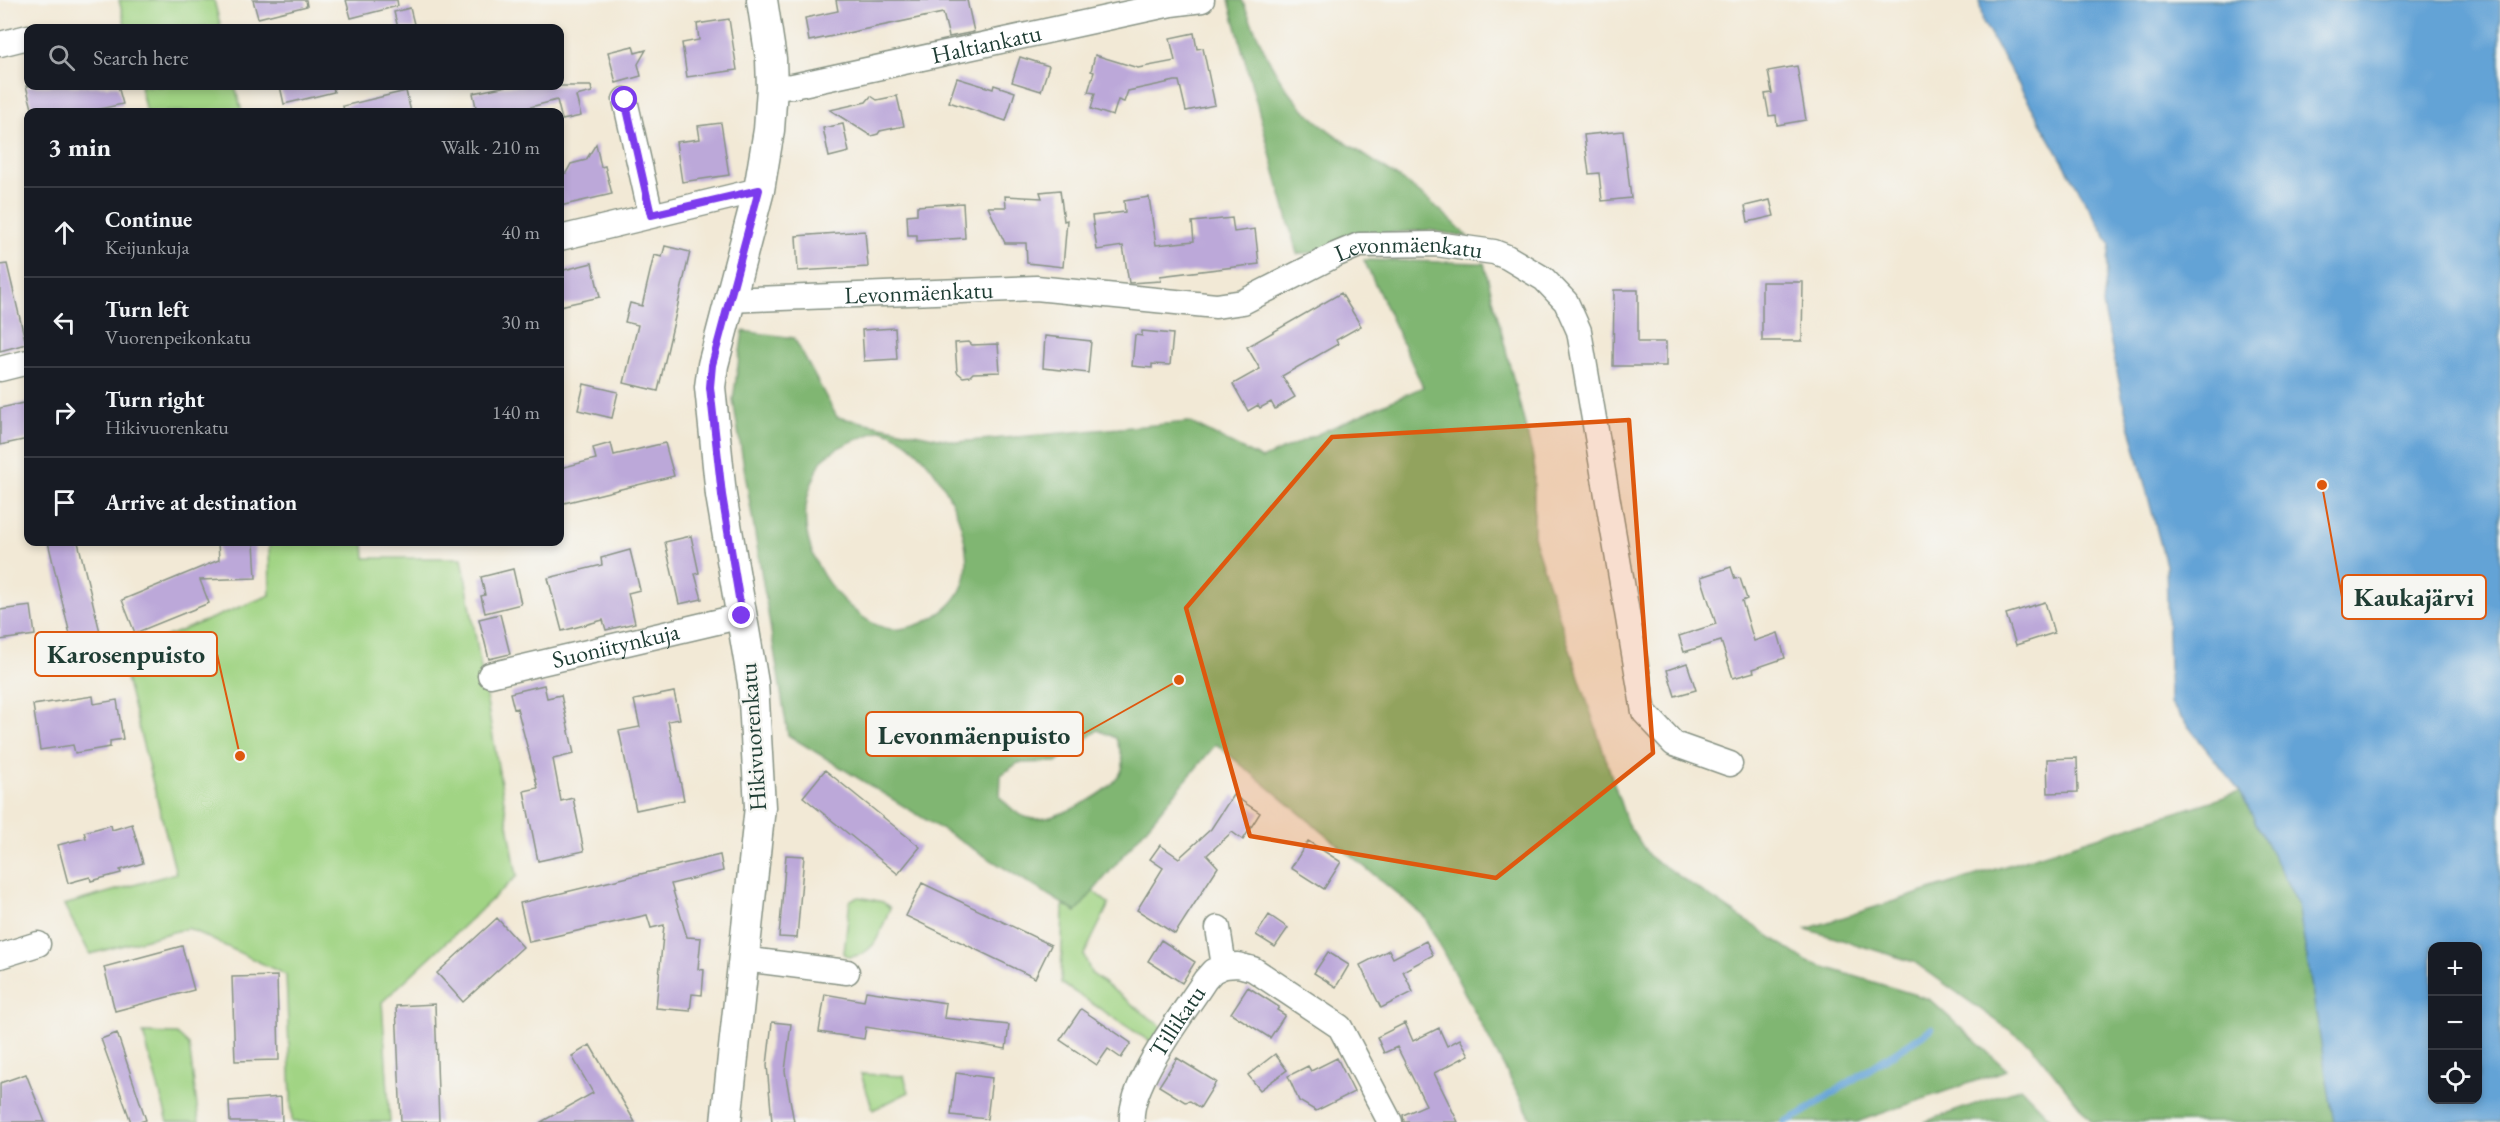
<!DOCTYPE html>
<html lang="en">
<head>
<meta charset="utf-8">
<style>
  :root { --surface:#171b24; --page:#242831; --text:#f1f3f6; --muted:#9ea1a6; --line:#363941 }
  body { margin:0; font-family:"EB Garamond",serif; background:var(--page); color:var(--text) }
  .controls { position:absolute; right:18px; bottom:18px; display:grid; overflow:hidden; border-radius:12px; box-shadow:0 3px 9px #0003 }
  .controls button { width:54px; height:54px; display:grid; place-items:center; padding:0; border:0; border-bottom:2px solid var(--line); background:var(--surface); color:var(--text); font:30px sans-serif }
  .stop { position:absolute; width:18px; height:18px; margin:-14px; border:4px solid #7c3aed; border-radius:50%; background:#fff }
  .stop.end { background:#7c3aed; border-color:#fff; box-shadow:0 2px 6px #0008 }
  .list { margin:0; padding:0; list-style:none }
  h2 { display:flex; justify-content:space-between; align-items:center; height:78px; margin:0; padding:0 24px; font-size:26px }
  h2 small { font-size:20px; font-weight:400; color:var(--muted) }
  .list li { display:grid; grid-template-columns:39px 1fr auto; gap:18px; align-items:center; box-sizing:border-box; height:90px; padding:0 24px; border-top:2px solid var(--line) }
  .list b { display:block; font-size:22px; white-space:nowrap }
  .list p { margin:0; font-size:20px; white-space:nowrap; color:var(--muted) }
  .list em { font-size:20px; font-style:normal; color:var(--muted) }
  .icon { flex:none; width:33px; height:33px; fill:none; stroke:currentColor; stroke-width:2; stroke-linecap:round; stroke-linejoin:round }
  .map { position:relative; flex:none; width:2500px; height:1122px; overflow:hidden }
  .search { position:absolute; background:var(--surface); box-shadow:0 3px 9px #0003; left:24px; top:24px; width:540px; height:66px; display:flex; align-items:center; gap:15px; box-sizing:border-box; padding:0 21px; border-radius:12px; color:var(--muted); font-size:22px }
  .panel { position:absolute; background:var(--surface); box-shadow:0 3px 9px #0003; left:24px; top:108px; width:540px; height:438px; border-radius:12px }
  .map>svg:first-child { display:block }
</style>
</head>
<body>
<div class="map">
<svg width="2500" height="1122" viewBox="0 0 2500 1122">
  <rect width="100%" height="100%" fill="#f6f6f2"/>
  <filter id="ink" filterUnits="userSpaceOnUse"><feTurbulence type="fractalNoise" baseFrequency=".0167" numOctaves="2"/><feDisplacementMap in="SourceGraphic" scale="12" xChannelSelector="R" yChannelSelector="G"/><feConvolveMatrix kernelMatrix="1 2 1 2 8 2 1 2 1" color-interpolation-filters="sRGB"/></filter>
  <filter id="wash" filterUnits="userSpaceOnUse"><feTurbulence type="fractalNoise" baseFrequency=".008" numOctaves="4" result="noise"/><feDisplacementMap in="SourceGraphic" scale="24" xChannelSelector="R" yChannelSelector="G"/><feGaussianBlur stdDeviation="1.35" result="paint"/><feColorMatrix in="noise" values="0 0 0 0 0 0 0 0 0 0 0 0 0 0 0 0 0 1.4 0 .05"/><feComposite in="paint" operator="in"/></filter>
  <g filter="url(#wash)">
    <rect width="100%" height="100%" fill="#f2e9d6"/>
    <!-- green -->
    <path fill="#a1d484" stroke="#60885c" stroke-width="1.5" d="M119,0H214L221,28H126Z
      M140,86H235L242,112H146Z
      M269,542H364L365,558H462L517,876L382,1002L390,1122H292L286,975L188,928L90,954L64,905L176,873L120,655L270,595Z
      M1093,891L1109,904L1084,955L1091,973L1162,1027L1152,1043L1061,983L1063,904L1076,912Z
      M859,897L883,902L890,908C880,931 877,955 848,957L844,953L850,900Z
      M143,1033L177,1034L189,1045L199,1122H168Z
      M861,1074L904,1076L909,1092L873,1110Z"/>
    <!-- forest -->
    <path fill="#80b672" stroke="#507a53" stroke-width="1.5" fill-rule="evenodd" d="M1229,0H1242C1259,39 1274,80 1305,110C1337,141 1378,162 1413,188C1433,203 1451,219 1468,237L1429,230L1361,235L1318,252L1297,254Z
      M1364,260L1484,263L1534,461V540L1627,823L1649,856L1808,962L1929,999L2007,1070L1857,1122H1533L1424,916L1216,744L1076,912L788,735L733,400L743,331L794,338L837,417L958,442L1189,422L1262,459L1423,387ZM881,430C931,442 973,525 966,574C961,605 929,625 900,629C884,631 867,621 855,611C816,579 792,527 814,478C817,472 819,462 824,458C840,444 862,438 881,430ZM1098,730L1116,738C1118,746 1124,758 1123,765C1121,789 1061,818 1039,819C1022,820 1011,809 1000,797L1001,775L1018,763L1056,762Z
      M2240,792L2298,904L2334,1122H2092L2032,1046L1914,962L1806,929Z
      M2021,1088L2054,1122H1924Z"/>
    <!-- water -->
    <path fill="#64a3d6" stroke="#427085" stroke-width="1.5" fill-rule="evenodd" d="M1979,0H2500V1122H2334L2298,904L2240,792L2170,703L2166,565L2124,405L2103,305L2110,244L1983,22ZM2432,946H2478V1100H2432Z"/>
    <g fill="none" stroke-linecap="round" stroke-linejoin="round">
      <!-- stream -->
      <path stroke="#64a3d6" stroke-width="7" d="M1785,1122L1799,1115L1931,1029"/>
    </g>
    <g id="blocks">
      <!-- building -->
      <path fill="#bca8d9" d="M253,0H306L307,6L258,18Z
        M346,0H397L398,6L351,18Z
        M836,0H967L974,32L949,37L943,13L809,41L805,18L838,11Z
        M410,8L415,28H398L394,12Z
        M729,19L737,70L687,77L682,43L699,40L697,24Z
        M1194,33L1197,49L1203,48L1215,105L1186,111L1179,81H1175L1128,91L1124,102L1118,100L1113,116L1091,109L1095,93L1088,92L1094,72L1091,71L1095,55L1138,68L1175,61L1170,38Z
        M633,46L635,53L646,50L638,64L641,76L616,83L608,52Z
        M1020,57L1049,66L1041,91L1012,82Z
        M1797,66L1806,120L1777,125L1776,115L1769,116L1765,94L1772,93L1768,71Z
        M957,78L993,89L994,85L1015,92L1006,121L949,102Z
        M26,86H118L123,104L86,112H33Z
        M280,86H333L334,92L284,104Z
        M507,86H591L592,92L576,96L581,116L562,120L557,100L519,110V112H477L473,93Z
        M406,91L411,112H344L343,106Z
        M871,96L877,100L897,96L904,126L880,131L878,134L871,136L830,110L866,102Z
        M721,123L729,175L682,182L676,142L700,139L698,126Z
        M843,124L849,152L829,157L823,128Z
        M1623,131L1631,198L1602,201L1599,173L1589,174L1584,135Z
        M596,144L601,167L605,166L612,194L560,206V174L566,173L571,164L586,160Z
        M1060,190L1064,221L1067,220L1063,267L1027,263L1026,243H1005L988,207H1006L1005,196L1042,198L1040,192Z
        M1149,197L1156,245L1194,241L1192,222L1232,218L1234,232L1255,229L1259,264L1160,276L1161,281L1129,283L1123,246L1097,250L1092,216L1125,212L1124,201Z
        M1770,200L1774,216L1748,222L1745,206Z
        M963,203L965,238L917,241V235H908L907,215L917,214V206Z
        M865,231L868,267L798,271L796,236Z
        M665,246L690,252L658,391L624,383L638,325L625,322L630,303L642,306L654,255L662,257Z
        M592,263L600,297L560,306V271Z
        M7,264L26,344L0,351V265Z
        M1762,282H1803L1802,341H1762Z
        M1614,290H1638V342H1666V366H1613Z
        M1341,293L1361,326L1336,340L1338,344L1282,376L1295,397L1275,409L1271,402L1260,408L1258,405L1248,411L1233,384L1260,369L1247,347Z
        M895,328L897,359L864,361L862,330Z
        M1142,331L1173,334L1170,365L1152,364V368L1132,366L1135,335L1142,336Z
        M1045,336L1091,341L1088,373L1043,368Z
        M969,342L972,345L998,344L1000,372L973,373L970,376L963,377L957,372L955,343Z
        M584,384L618,392L612,418L578,410Z
        M28,402V439L0,445V408Z
        M611,443L614,455L665,443L674,476L560,504V468L596,459L593,448Z
        M691,536L699,573L695,574L702,599L679,604L665,542Z
        M48,542H78L101,636L72,643Z
        M218,542H254L256,578L200,580L209,603L135,633L122,600L219,560Z
        M630,550L640,590L628,593L635,623L606,630L603,620L562,631L548,578L602,565L601,558Z
        M1731,567L1735,579L1740,578L1747,599L1742,601L1754,641L1778,633L1785,658L1753,669L1754,672L1733,678L1721,641L1684,652L1679,636L1716,624L1701,577Z
        M513,569L521,604L485,613L481,596L485,595L481,577Z
        M2045,602L2054,633L2016,645L2006,614Z
        M31,606L35,635L0,640V610Z
        M500,614L510,654L489,659L479,619Z
        M1687,663L1696,690L1675,696L1667,670Z
        M544,685L547,698L561,695L574,754L553,759L561,801L573,798L584,851L538,861L524,791L538,788L517,708L514,709L510,693Z
        M674,692L680,719L668,721L684,800L636,810L619,731L640,727L634,700Z
        M93,696L94,704L117,700L123,739L110,741V747L75,753L73,745L40,750L33,705Z
        M2077,758L2078,792L2048,793L2047,759Z
        M825,770L920,847L898,874L803,797Z
        M1233,795L1260,813L1243,840L1232,832L1207,855L1218,867L1175,934L1137,910L1163,868L1150,859L1160,845L1179,858L1211,829Z
        M132,824L143,863L120,870L121,873L91,881L90,877L68,883L58,845L86,838L84,832L111,825L112,830Z
        M1308,841L1341,862L1324,889L1291,868Z
        M720,855L723,871L671,884L687,937L701,938L698,969L704,970L702,995L692,994L690,1011L656,1008L664,925L651,928L647,915L529,942L520,903Z
        M786,855L804,856L797,938L779,937Z
        M922,883L1051,945L1035,978L906,916Z
        M1269,915L1288,928L1275,947L1256,935Z
        M497,918L523,947L463,1002L437,973Z
        M1161,940L1195,962L1182,983L1148,961Z
        M1426,941L1433,955L1403,971L1413,992L1381,1008L1360,965L1389,950L1393,958Z
        M182,946L194,990L115,1011L104,967Z
        M1328,952L1349,965L1336,987L1314,973Z
        M277,976L279,1060L235,1061L232,977Z
        M1248,987L1279,1007L1277,1010L1285,1015L1270,1038L1231,1013Z
        M866,991L946,1003L944,1018L1009,1025L1006,1049L866,1027L864,1039L819,1032L825,994L864,1001Z
        M435,1004L439,1122H401L396,1006Z
        M1081,1009L1131,1043L1121,1058L1108,1049L1097,1065L1060,1040Z
        M772,1022L791,1024L785,1071L794,1122H772L767,1065Z
        M1405,1023L1413,1041L1439,1028L1447,1046L1460,1039L1469,1055L1434,1073L1458,1122H1404L1403,1115L1426,1105L1397,1047L1384,1053L1377,1037Z
        M117,1033L146,1120L140,1122H131L101,1039Z
        M590,1045L635,1122H541L593,1093L572,1056Z
        M1275,1054L1287,1070L1260,1090L1248,1075Z
        M1177,1058L1216,1082L1200,1108L1190,1101L1185,1102L1159,1086Z
        M1337,1058L1354,1092L1316,1111L1299,1101L1288,1076L1308,1066L1311,1071Z
        M956,1073L992,1078L987,1119L951,1115Z
        M26,1074L45,1122H0V1083Z
        M281,1097L282,1122H230L229,1101Z"/>
    </g>
  </g>
  <g filter="url(#ink)">
    <use href="#blocks" fill-opacity="0" stroke="#889385" stroke-width="1.5"/>
    <g fill="none" stroke-linecap="round" stroke-linejoin="round">
      <defs>
        <g id="minor">
          <path d="M0,44L28,37"/>
          <path id="s1" d="M772,88L793,86L1171,4L1202,0"/>
          <path d="M625,100L651,215"/>
          <path d="M560,238L759,190"/>
          <path id="s2" d="M729,300L1036,288L1216,306L1243,302L1335,255L1359,245L1436,244L1494,252L1507,257L1544,279L1566,302L1579,331L1644,712L1674,744L1730,764"/>
          <path d="M0,369L28,362"/>
          <path id="s3" d="M490,675L742,616"/>
          <path d="M0,956L38,944"/>
          <path d="M743,959L847,972"/>
          <path d="M1224,966L1238,965L1253,969L1340,1027L1390,1122"/>
          <path id="s4" d="M1132,1122C1128,1084 1184,1013 1205,980L1213,971L1224,966L1218,928"/>
        </g>
        <path id="tertiary" d="M726,1122L760,807L753,683L721,495L710,387L713,365L759,190L769,130L772,88L771,59L762,0"/>
      </defs>
      <!-- minor casing -->
      <use href="#minor" stroke="#889385" stroke-width="27"/>
      <!-- tertiary casing -->
      <use href="#tertiary" stroke="#889385" stroke-width="33"/>
      <!-- minor -->
      <use href="#minor" stroke="#fff" stroke-width="24"/>
      <!-- tertiary -->
      <use href="#tertiary" stroke="#fff" stroke-width="30"/>
    </g>
  </g>
  <g fill="none" stroke-linecap="round" stroke-linejoin="round" filter="url(#ink)">
    <!-- route -->
    <path stroke="#7c3aed" stroke-width="8" d="M625,100L651,215L759,190L712,365L710,387L722,495L742,616"/>
  </g>
  <!-- marked area -->
  <path fill="#de580e" fill-opacity="0.2" stroke="#de580e" stroke-width="4.5" stroke-linejoin="round" d="M1629,420L1653,753L1496,878L1250,836L1186,608L1332,437Z"/>
  <g text-anchor="middle" stroke-width="5" stroke-linejoin="round" paint-order="stroke">
    <!-- street labels -->
    <g font-size="24" fill="#1f3d34" stroke="#f6f6f2">
      <text dy="8" stroke="none"><textPath href="#s1" startOffset="219">Haltiankatu</textPath></text>
      <text dy="8" stroke="none"><textPath href="#s2" startOffset="694">Levonmäenkatu</textPath></text>
      <text dy="8" stroke="none"><textPath href="#s2" startOffset="190">Levonmäenkatu</textPath></text>
      <text dy="8" stroke="none"><textPath href="#s3" startOffset="129">Suoniitynkuja</textPath></text>
      <text transform="translate(753 737) rotate(-94)" y="8">Hikivuorenkatu</text>
      <text dy="8" stroke="none"><textPath href="#s4" startOffset="112">Tillikatu</textPath></text>
    </g>
  </g>
  <!-- callouts -->
  <path fill="none" stroke="#de580e" stroke-width="2" d="M2322 485L2342 597M240 756L217 654M1179 680L1083 734"/>
  <g fill="#de580e" stroke="#f6f6f2" stroke-width="2">
    <circle cx="2322" cy="485" r="6"/>
    <circle cx="240" cy="756" r="6"/>
    <circle cx="1179" cy="680" r="6"/>
  </g>
  <g fill="#f6f6f2" stroke="#de580e" stroke-width="2">
    <rect x="2342" y="575" width="144" height="44" rx="6"/>
    <rect x="35" y="632" width="182" height="44" rx="6"/>
    <rect x="866" y="712" width="217" height="44" rx="6"/>
  </g>
  <g font-size="26" text-anchor="middle" font-weight="bold" fill="#1f3d34">
    <text x="2414" y="606">Kaukajärvi</text>
    <text x="126" y="663">Karosenpuisto</text>
    <text x="974" y="744">Levonmäenpuisto</text>
  </g>
</svg>
<div class="controls">
<button>+</button>
<button>−</button>
<button><svg class="icon" aria-label="locate" viewBox="0 0 24 24"><circle cx="12" cy="12" r="6"/><path d="M12 2v4M12 18v4M2 12h4M18 12h4"/></svg></button>
</div>
<div class="stop" style="left:625px;top:100px"></div>
<div class="stop end" style="left:742px;top:616px"></div>
<div class="search"><svg class="icon" aria-label="search" viewBox="0 0 24 24"><circle cx="10" cy="10" r="6"/><path d="M15 15l6 6"/></svg>Search here</div>
<section class="panel">
<h2>3 min<small>Walk · 210 m</small></h2>
<ul class="list">
<li><svg class="icon" aria-label="ahead" viewBox="0 0 24 24"><path d="M12 20V5M6 11l6-6 6 6"/></svg><div><b>Continue</b><p>Keijunkuja</p></div><em>40 m</em></li>
<li><svg class="icon" aria-label="left" viewBox="0 0 24 24"><path d="M17 20v-9H6M10 6l-5 5 5 5"/></svg><div><b>Turn left</b><p>Vuorenpeikonkatu</p></div><em>30 m</em></li>
<li><svg class="icon" aria-label="right" viewBox="0 0 24 24"><path d="M7 20v-9h11M14 6l5 5-5 5"/></svg><div><b>Turn right</b><p>Hikivuorenkatu</p></div><em>140 m</em></li>
<li><svg class="icon" aria-label="arrive" viewBox="0 0 24 24"><path d="M6 21V4h12l-3 4 3 4H6"/></svg><div><b>Arrive at destination</b></div></li>
</ul>
</section>
</div>
</body>
</html>
